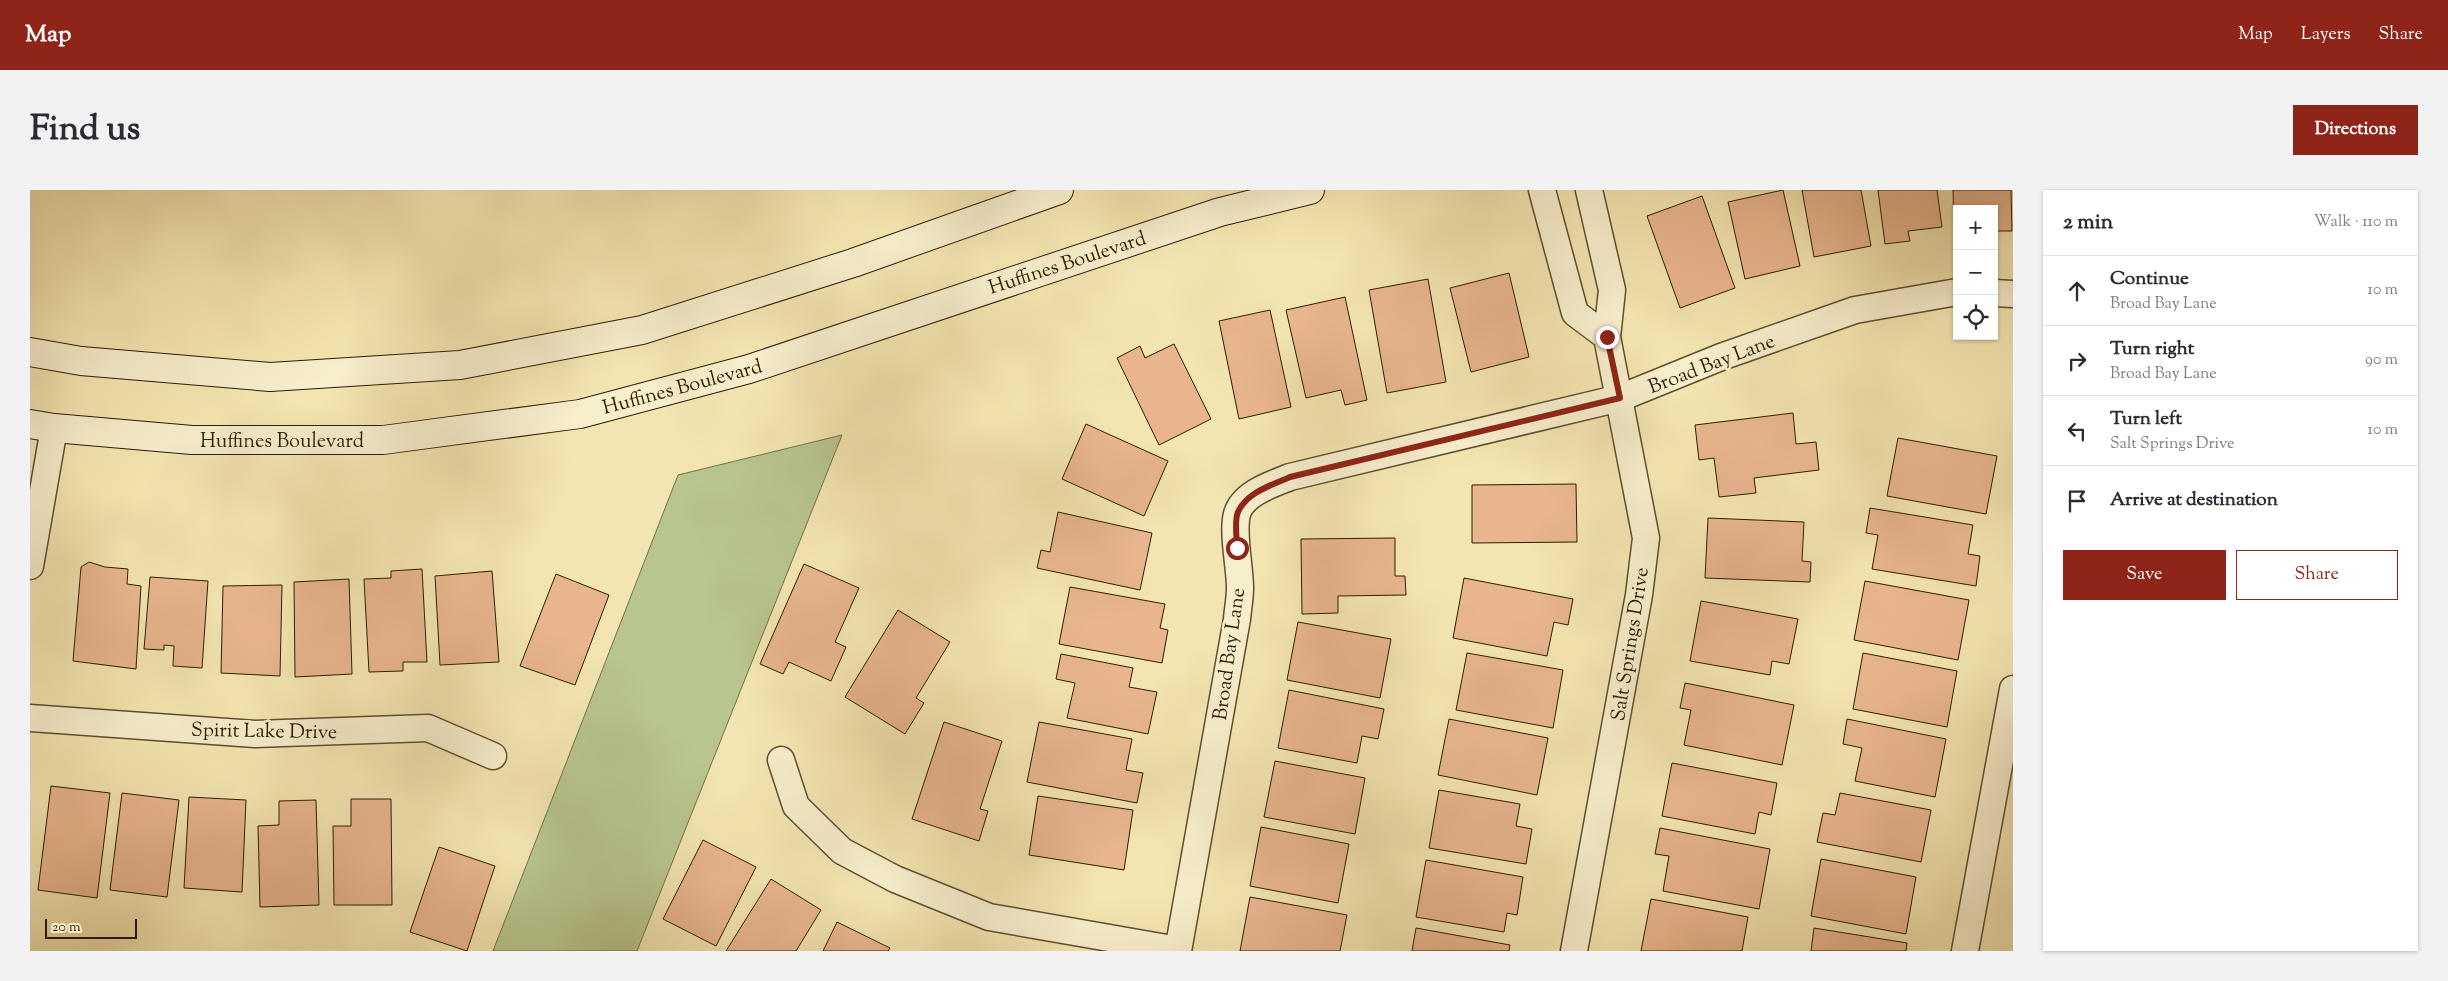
<!DOCTYPE html>
<html lang="en">
<head>
<meta charset="utf-8">
<style>
  :root { --surface:#fff; --page:#f2f2f3; --text:#2b2b33; --muted:#7c7c81; --line:#e1e1e2; --accent:#8f2418 }
  body { margin:0; font-family:"Sorts Mill Goudy",serif; background:var(--page); color:var(--text) }
  .controls { position:absolute; right:15px; top:15px; display:grid; overflow:hidden; border-radius:0px; box-shadow:0 1px 4px #0004 }
  .controls button { width:45px; height:45px; display:grid; place-items:center; padding:0; border:0; border-bottom:1px solid var(--line); background:var(--surface); color:var(--text); font:25px sans-serif }
  .scale { position:absolute; left:15px; bottom:12px; width:92px; box-sizing:border-box; padding-left:5px; border:2px solid #2e1d04; border-top:0; font-size:14px; line-height:18px; white-space:nowrap; color:#2e1d04; -webkit-text-stroke:4px #f7eecc; paint-order:stroke }
  .stop { position:absolute; width:15px; height:15px; margin:-11px; border:4px solid #8f2418; border-radius:50%; background:#fff }
  .stop.end { background:#8f2418; border-color:#fff; box-shadow:0 1px 5px #0008 }
  .list { margin:0; padding:0; list-style:none }
  h2 { display:flex; justify-content:space-between; align-items:center; height:65px; margin:0; padding:0 20px; font-size:21px }
  h2 small { font-size:16px; font-weight:400; color:var(--muted) }
  .list li { display:grid; grid-template-columns:32px 1fr auto; gap:15px; align-items:center; box-sizing:border-box; height:70px; padding:0 20px; border-top:1px solid var(--line) }
  .list b { display:block; font-size:19px; white-space:nowrap }
  .list p { margin:0; font-size:16px; white-space:nowrap; color:var(--muted) }
  .list em { font-size:16px; font-style:normal; color:var(--muted) }
  .actions { display:flex; gap:10px; padding:15px 20px }
  .actions a { flex:1; padding:11px 0; border:1px solid var(--accent); border-radius:0px; text-align:center; font-size:18px; color:var(--accent) }
  .actions .main { background:var(--accent); color:#fff }
  .icon { flex:none; width:28px; height:28px; fill:none; stroke:currentColor; stroke-width:2; stroke-linecap:round; stroke-linejoin:round }
  .map { position:relative; flex:none; width:1983px; height:761px; overflow:hidden; border-radius:0px }
  header { display:flex; align-items:center; gap:30px; box-sizing:border-box; height:70px; padding:0 25px; background:var(--accent); color:#fff }
  header strong { font-size:24px }
  nav { display:flex; gap:28px; margin-inline-start:auto; font-size:18px }
  .intro { display:flex; align-items:center; justify-content:space-between; box-sizing:border-box; height:120px; padding:0 30px }
  h1 { margin:0; font-size:35px }
  .button { padding:12px 22px; border-radius:0px; background:var(--accent); color:#fff; font-size:18px; font-weight:700 }
  main { display:flex; gap:30px; padding:0 30px }
  aside { flex:1; background:var(--surface); border-radius:0px; box-shadow:0 1px 4px #0004 }
  .map>svg:first-child { display:block }
</style>
</head>
<body>
<header>
<strong>Map</strong>
<nav><a>Map</a><a>Layers</a><a>Share</a></nav>
</header>
<div class="intro"><h1>Find us</h1><a class="button">Directions</a></div>
<main>
<div class="map">
<svg width="1983" height="761" viewBox="0 0 1983 761">
  <rect width="100%" height="100%" fill="#f3e5b1"/>
  <filter id="stains"><feTurbulence type="fractalNoise" baseFrequency=".004" numOctaves="4"/><feColorMatrix values="0 0 0 0 .2 0 0 0 0 .09 0 0 0 0 .02 0 0 0 .5 -.17"/></filter>
  <radialGradient id="worn" r=".72"><stop offset=".6" stop-color="#630" stop-opacity="0"/><stop offset="1" stop-color="#630" stop-opacity=".3"/></radialGradient>
  <!-- green -->
  <path fill="#b8c58e" stroke="#737149" d="M812,245L607,761H463L648,285Z"/>
  <!-- building -->
  <path fill="#e8b58f" stroke="#2e1d04" d="M1753,0L1770,76L1715,89L1698,12Z
    M1772,0H1831L1841,56L1784,67Z
    M1848,0H1907L1912,37L1878,41L1880,51L1855,54Z
    M1923,0H1981L1982,41H1964V19H1927V42H1924Z
    M1672,6L1705,98L1650,118L1617,26Z
    M1479,83L1499,167L1441,182L1420,98Z
    M1398,89L1416,192L1357,203L1339,100Z
    M1315,107L1337,210L1315,215L1311,200L1276,208L1256,120Z
    M1240,120L1261,217L1209,229L1189,131Z
    M1144,154L1181,229L1129,255L1087,168L1110,156L1115,168Z
    M1763,223L1766,254L1786,252L1789,280L1724,288L1726,303L1689,307L1684,268L1669,270L1665,235Z
    M1056,234L1138,271L1114,326L1032,289Z
    M1868,248L1967,266L1956,324L1857,306Z
    M1546,294L1547,352L1442,353V295Z
    M1840,318L1943,335L1938,364L1950,366L1946,396L1842,379L1848,345L1836,343Z
    M1028,322L1122,343L1110,400L1007,378L1011,360L1020,362Z
    M1678,328L1774,332L1772,371L1781,372L1780,392L1675,388Z
    M1365,348V386H1375L1376,405L1308,406V423L1272,424L1271,349Z
    M59,372L75,377L98,379L97,394L111,396L106,479L43,471L51,377Z
    M774,374L829,398L805,452L816,457L801,491L759,472L753,484L730,474Z
    M392,379L397,472H373V481L339,482L334,389L361,388V381Z
    M462,381L469,472L410,475L405,386Z
    M526,384L579,405L545,495L490,476Z
    M120,387L178,391L172,478L143,476L144,456L134,455V460L114,459Z
    M1434,388L1543,409L1538,435L1524,432L1517,466L1423,448Z
    M319,389L322,484L265,487L264,392Z
    M1835,391L1939,410L1928,470L1824,450Z
    M252,395L250,486L191,483L193,396Z
    M1040,397L1135,414L1130,438L1138,440L1132,473L1029,454Z
    M1671,411L1768,429L1759,474L1742,471L1740,485L1660,471Z
    M868,420L920,452L886,508L894,513L875,544L815,507Z
    M1268,432L1361,449L1350,508L1257,490Z
    M1437,463L1533,480L1523,538L1426,520Z
    M1833,463L1927,481L1917,537L1823,519Z
    M1031,464L1103,478L1099,497L1127,502L1118,544L1037,528L1045,493L1026,489Z
    M1655,493L1764,515L1752,575L1654,555L1661,520L1650,518Z
    M1259,500L1354,519L1348,549L1332,546L1327,573L1248,558Z
    M1419,529L1518,548L1507,605L1408,585Z
    M1817,529L1916,549L1905,607L1825,591L1832,558L1813,554Z
    M914,532L972,551L950,619L958,621L949,651L882,629Z
    M1009,532L1102,549L1096,580L1113,583L1107,613L997,592Z
    M1245,571L1335,588L1325,644L1234,627Z
    M1642,573L1747,593L1741,625L1729,622L1725,644L1632,626Z
    M21,596L80,603L67,708L8,700Z
    M1409,600L1490,614L1486,636L1502,639L1496,674L1399,658Z
    M92,603L149,610L137,707L80,700Z
    M1810,603L1901,620L1891,672L1787,652L1793,623L1805,625Z
    M1008,606L1103,620L1094,680L999,665Z
    M159,607L216,610L212,702L154,698Z
    M321,609H361L362,715H304L303,636H321Z
    M286,610L289,715L230,717L228,636L249,635V611Z
    M1231,637L1319,654L1308,713L1220,696Z
    M1630,638L1740,659L1729,719L1633,701L1639,666L1625,664Z
    M673,650L726,677L686,756L633,729Z
    M409,657L465,676L437,761L380,742Z
    M1791,669L1886,687L1876,744L1781,726Z
    M1396,670L1493,687L1487,725L1477,723L1474,742L1386,727Z
    M741,689L791,720L766,761H696Z
    M1220,707L1317,725L1310,761H1210Z
    M1621,709L1718,727L1712,761H1611Z
    M807,732L860,758L858,761H793Z
    M1386,738L1480,755L1479,761H1382Z
    M1784,738L1877,753L1876,761H1781Z"/>
  <g fill="none" stroke-linecap="round" stroke-linejoin="round">
    <defs>
      <path id="street" d="M1512,0L1545,123L1577,147
        M1964,103L1983,104
        M0,376L24,238
        M0,528L225,544L398,538L463,566
        M751,570L766,616L812,661L865,689L959,727L1148,760
        M1148,761L1207,429C1208,418 1210,408 1210,398C1210,377 1202,343 1207,324C1213,303 1243,294 1260,287L1590,208L1691,167L1825,120L1927,102
        M1544,761L1609,405L1616,348L1577,147L1582,100L1559,0
        M1935,761L1983,499"/>
      <path id="secondary" d="M0,162L51,171L240,187L430,175L612,140L823,73L1029,0
        M0,234L24,238L162,250H353L550,224L719,179L1190,22L1280,0"/>
    </defs>
    <!-- street casing -->
    <use href="#street" stroke="#5f4f2f" stroke-width="29"/>
    <!-- secondary casing -->
    <use href="#secondary" stroke="#2e1d04" stroke-width="30"/>
    <!-- street -->
    <use href="#street" stroke="#f7eecc" stroke-width="26"/>
    <!-- secondary -->
    <use href="#secondary" stroke="#f7eecc" stroke-width="28"/>
  </g>
  <g fill="none" stroke-linecap="round" stroke-linejoin="round">
    <!-- route -->
    <path stroke="#8f2418" stroke-width="6" d="M1207,358C1207,348 1204,331 1208,322C1217,302 1242,295 1260,287L1590,208L1577,147"/>
  </g>
  <g text-anchor="middle" stroke-width="5" stroke-linejoin="round" paint-order="stroke">
    <!-- street labels -->
    <g font-size="20" fill="#2e1d04" stroke="#f7eecc">
      <text transform="translate(1037 72) rotate(-18)" y="7">Huffines Boulevard</text>
      <text transform="translate(1681 173) rotate(-21)" y="7">Broad Bay Lane</text>
      <text transform="translate(652 196) rotate(-15)" y="7">Huffines Boulevard</text>
      <text x="252" y="257">Huffines Boulevard</text>
      <text transform="translate(1599 454) rotate(-81)" y="7">Salt Springs Drive</text>
      <text transform="translate(1198 464) rotate(-82)" y="7">Broad Bay Lane</text>
      <text transform="translate(234 540) rotate(1)" y="7">Spirit Lake Drive</text>
    </g>
  </g>
  <rect width="100%" height="100%" filter="url(#stains)"/>
  <rect width="100%" height="100%" fill="url(#worn)"/>
</svg>
<div class="controls">
<button>+</button>
<button>−</button>
<button><svg class="icon" aria-label="locate" viewBox="0 0 24 24"><circle cx="12" cy="12" r="6"/><path d="M12 2v4M12 18v4M2 12h4M18 12h4"/></svg></button>
</div>
<div class="scale">20 m</div>
<div class="stop" style="left:1207px;top:358px"></div>
<div class="stop end" style="left:1577px;top:147px"></div>
</div>
<aside>
<h2>2 min<small>Walk · 110 m</small></h2>
<ul class="list">
<li><svg class="icon" aria-label="ahead" viewBox="0 0 24 24"><path d="M12 20V5M6 11l6-6 6 6"/></svg><div><b>Continue</b><p>Broad Bay Lane</p></div><em>10 m</em></li>
<li><svg class="icon" aria-label="right" viewBox="0 0 24 24"><path d="M7 20v-9h11M14 6l5 5-5 5"/></svg><div><b>Turn right</b><p>Broad Bay Lane</p></div><em>90 m</em></li>
<li><svg class="icon" aria-label="left" viewBox="0 0 24 24"><path d="M17 20v-9H6M10 6l-5 5 5 5"/></svg><div><b>Turn left</b><p>Salt Springs Drive</p></div><em>10 m</em></li>
<li><svg class="icon" aria-label="arrive" viewBox="0 0 24 24"><path d="M6 21V4h12l-3 4 3 4H6"/></svg><div><b>Arrive at destination</b></div></li>
</ul>
<div class="actions"><a class="main">Save</a><a>Share</a></div>
</aside>
</main>
</body>
</html>
